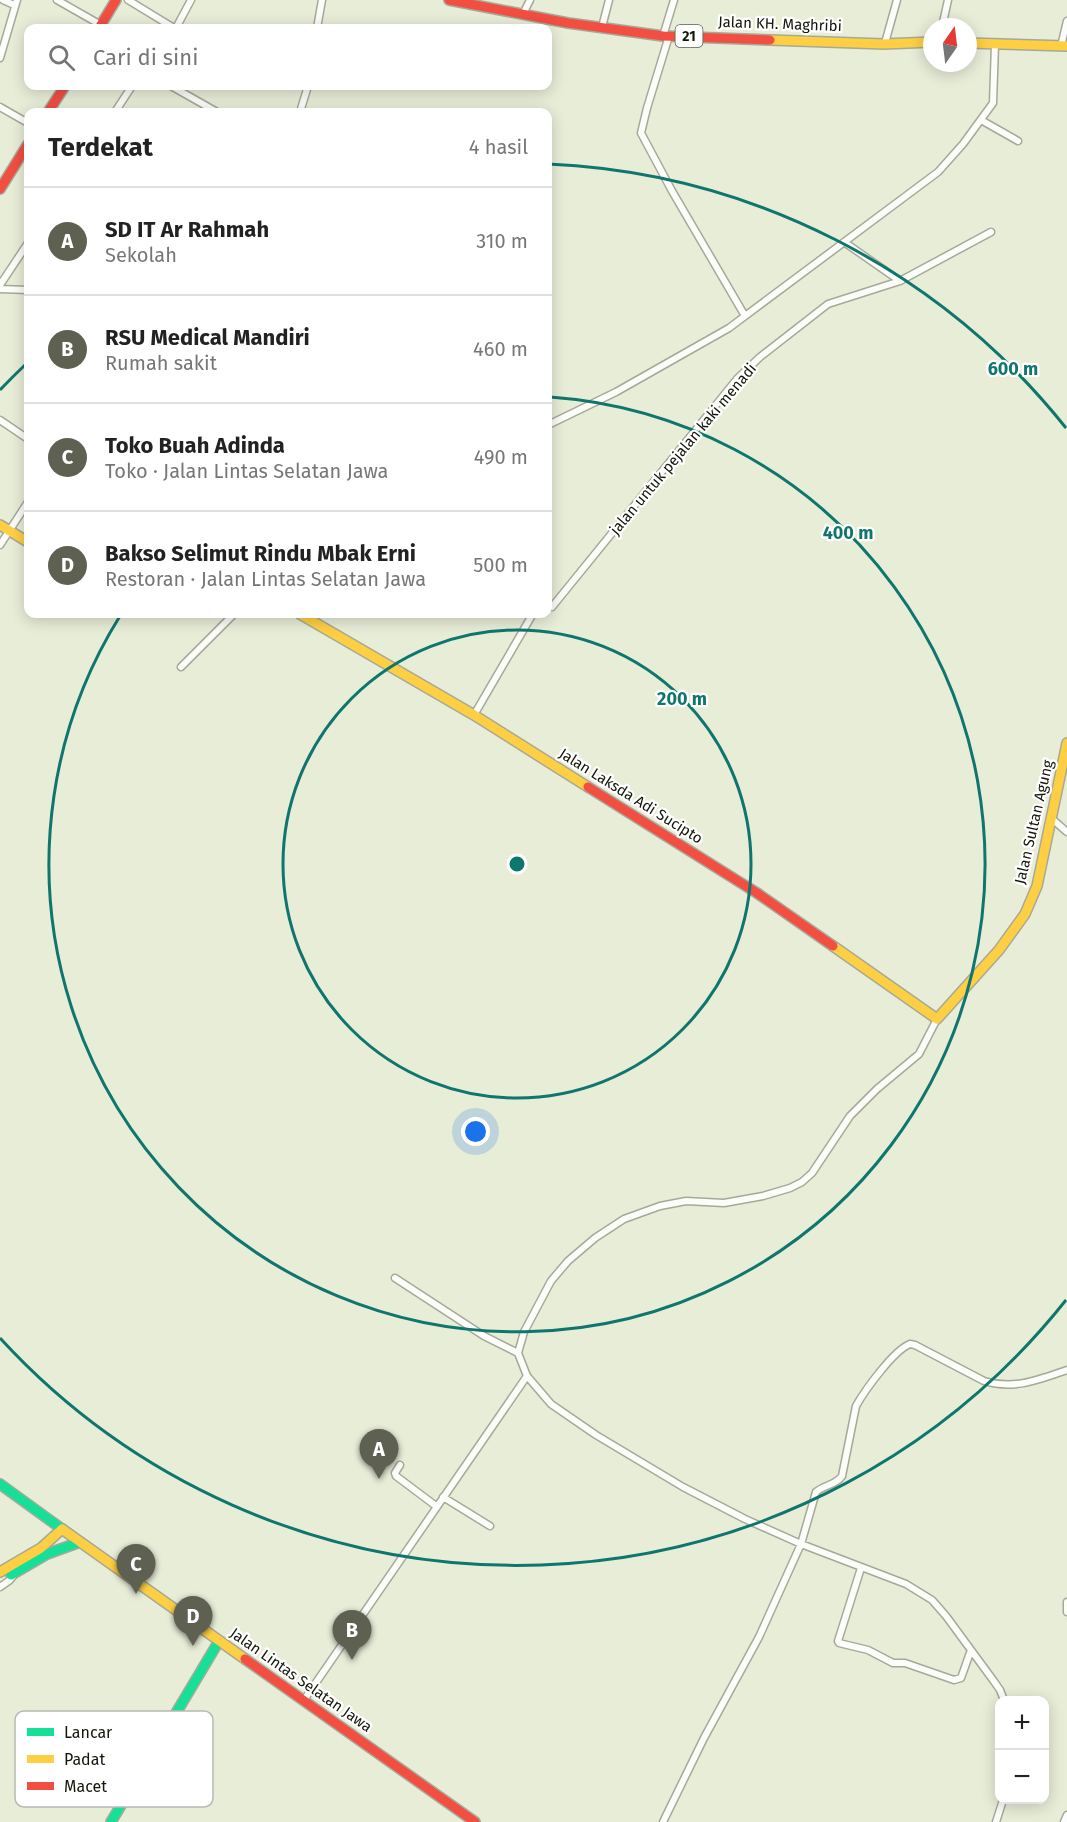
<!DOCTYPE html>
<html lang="id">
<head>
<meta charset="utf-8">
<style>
  :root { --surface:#fff; --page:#f6f6f6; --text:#222; --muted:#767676; --line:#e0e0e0; --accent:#5e6151 }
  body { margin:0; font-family:"Fira Sans",sans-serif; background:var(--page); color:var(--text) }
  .controls { position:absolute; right:18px; bottom:18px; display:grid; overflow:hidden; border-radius:12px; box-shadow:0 3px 15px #0003 }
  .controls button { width:54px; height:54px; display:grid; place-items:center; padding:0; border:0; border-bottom:2px solid var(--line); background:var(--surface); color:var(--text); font:30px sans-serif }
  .compass { position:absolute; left:923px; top:18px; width:54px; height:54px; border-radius:50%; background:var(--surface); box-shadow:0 3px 15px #0003; rotate:14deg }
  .you { position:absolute; left:476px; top:1132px; width:21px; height:21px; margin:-15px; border:4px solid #fff; border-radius:50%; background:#1a73e8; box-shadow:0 0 0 9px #1a73e833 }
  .badge { display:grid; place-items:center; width:39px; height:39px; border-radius:50%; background:var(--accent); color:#fff; font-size:20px; font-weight:700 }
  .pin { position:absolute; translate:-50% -50px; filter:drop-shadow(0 2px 3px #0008) }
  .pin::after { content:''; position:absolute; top:32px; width:21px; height:18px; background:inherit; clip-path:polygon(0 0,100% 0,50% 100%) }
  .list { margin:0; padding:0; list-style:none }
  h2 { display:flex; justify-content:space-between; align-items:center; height:78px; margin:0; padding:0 24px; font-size:26px }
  h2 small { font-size:20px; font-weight:400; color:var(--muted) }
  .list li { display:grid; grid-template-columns:39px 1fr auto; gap:18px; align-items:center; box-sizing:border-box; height:108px; padding:0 24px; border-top:2px solid var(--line) }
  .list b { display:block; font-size:22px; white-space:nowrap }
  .list p { margin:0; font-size:20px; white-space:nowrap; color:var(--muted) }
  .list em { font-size:20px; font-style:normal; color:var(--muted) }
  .icon { flex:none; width:33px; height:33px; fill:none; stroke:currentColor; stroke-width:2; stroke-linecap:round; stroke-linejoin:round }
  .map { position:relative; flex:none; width:1067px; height:1822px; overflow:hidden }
  .search { position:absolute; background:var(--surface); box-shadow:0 3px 15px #0003; left:24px; top:24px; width:528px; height:66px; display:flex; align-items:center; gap:15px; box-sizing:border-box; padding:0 21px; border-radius:12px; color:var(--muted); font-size:22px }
  .panel { position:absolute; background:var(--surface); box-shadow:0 3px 15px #0003; left:24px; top:108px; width:528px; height:510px; border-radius:12px }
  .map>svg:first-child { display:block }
</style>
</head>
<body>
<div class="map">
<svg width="1067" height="1822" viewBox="0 0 1067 1822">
  <rect width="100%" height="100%" fill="#e8edd8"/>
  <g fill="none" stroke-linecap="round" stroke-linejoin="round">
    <defs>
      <path id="street" d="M3,0L14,5
        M57,0L101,25
        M128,0L174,28
        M523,14L530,0
        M602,27L609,0
        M942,27L948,0
        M176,28L191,0
        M317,28L322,0
        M663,36L674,0
        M669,36L647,108L641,133L672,191L745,316
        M885,43L897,0
        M1061,46L1067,21
        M0,58L17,0
        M171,86L217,112
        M0,107L28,123
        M115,112L132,86
        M300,112L308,86
        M981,120L1018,141
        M900,281L991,232
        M0,285L28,243
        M0,289L28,290
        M0,420L28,439
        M548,425L616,392L729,328L938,172L963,144L993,103L995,44
        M0,545L28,502
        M552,607L737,379L760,357L828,304L900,281L844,242
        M181,667L234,614
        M474,715L531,617
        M1051,818L1067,832
        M937,1019L919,1054L877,1089L850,1116L812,1173L802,1182L790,1188L763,1196L724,1203L686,1201L660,1206L624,1219L595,1238L568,1261L551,1281L524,1332L518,1353L527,1376L551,1404L596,1435L683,1487L745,1519L801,1544L906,1584L932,1600L946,1616L993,1680L1000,1690L1004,1700
        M395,1278L484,1336L518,1353
        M400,1465L395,1473L396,1476L436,1506
        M443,1497L490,1526
        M861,1568L838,1641L839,1643L868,1650L893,1663H905L954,1680L961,1678L971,1650
        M0,1587L10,1580L14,1575
        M1067,1602V1612
        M304,1700L527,1376
        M663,1822L704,1738L759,1637L801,1544L816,1492C824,1485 836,1485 842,1476L856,1406C865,1390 894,1350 910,1344L915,1345L984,1381C1014,1390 1038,1380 1067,1370
        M996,1822L1003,1800
        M1064,1822L1067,1815"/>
      <path id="fast" d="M0,1484L62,1529
        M11,1575L47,1554L80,1542
        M111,1822L219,1641"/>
      <path id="slow" d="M770,40L884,44L932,42
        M968,43L1067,46
        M0,525L28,542
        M300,614L474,715L588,787
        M833,946L937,1019L999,950L1025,914L1037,886L1067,743
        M0,1572L41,1548L62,1529L245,1659"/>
      <path id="jam" d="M449,0L568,23L663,36L770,40
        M99,28L116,0
        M48,112L65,86
        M0,189L28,144
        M588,787L757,893L833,946
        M245,1659L475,1822"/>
    </defs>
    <!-- street casing -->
    <use href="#street" stroke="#a5a999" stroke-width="9"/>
    <!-- fast casing -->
    <use href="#fast" stroke="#a5a999" stroke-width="12"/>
    <!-- slow casing -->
    <use href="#slow" stroke="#a5a999" stroke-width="12"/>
    <!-- jam casing -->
    <use href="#jam" stroke="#a5a999" stroke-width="12"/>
    <!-- street -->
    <use href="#street" stroke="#fcfcf9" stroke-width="6"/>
    <!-- fast -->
    <use href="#fast" stroke="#16e098" stroke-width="9"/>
    <!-- slow -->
    <use href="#slow" stroke="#ffcf43" stroke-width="9"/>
    <!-- jam -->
    <use href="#jam" stroke="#f24e42" stroke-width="9"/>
  </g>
  <!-- distance rings -->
  <g fill="none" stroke="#0f766e" stroke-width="3">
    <circle cx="517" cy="864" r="234"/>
    <path d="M550 397A468 468 0 1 1 120 616"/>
    <path d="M1066 1300A701 701 0 0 1 0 1338M0 390A701 701 0 0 1 26 364M548 164A701 701 0 0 1 1066 428"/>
  </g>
  <g text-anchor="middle" stroke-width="4.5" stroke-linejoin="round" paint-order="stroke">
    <!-- shield labels -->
    <rect fill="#fff" stroke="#5a5c53" stroke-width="1.5" x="675.5" y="25" width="27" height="22" rx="4.5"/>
    <g font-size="14" font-weight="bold" fill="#131609">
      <text x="689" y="41">21</text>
    </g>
    <!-- street labels -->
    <g font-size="15" fill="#131609" stroke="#fff">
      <text transform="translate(780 24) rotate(2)" y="5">Jalan KH. Maghribi</text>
      <text transform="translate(683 449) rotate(-50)" y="5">jalan untuk pejalan kaki menadi</text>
      <text transform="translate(631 796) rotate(32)" y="5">Jalan Laksda Adi Sucipto</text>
      <text transform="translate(1034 822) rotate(-77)" y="5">Jalan Sultan Agung</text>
      <text transform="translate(301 1680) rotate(35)" y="5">Jalan Lintas Selatan Jawa</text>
    </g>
  </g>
  <!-- legend -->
  <rect x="15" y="1711" width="198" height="96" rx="9" fill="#fff" stroke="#b8b9b5" stroke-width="1.5"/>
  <rect x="27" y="1728" width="27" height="8" fill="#16e098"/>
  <rect x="27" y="1755" width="27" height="8" fill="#ffcf43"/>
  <rect x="27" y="1782" width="27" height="8" fill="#f24e42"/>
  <g font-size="16" fill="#131609">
    <text x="64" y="1738">Lancar</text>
    <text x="64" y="1765">Padat</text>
    <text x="64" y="1792">Macet</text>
  </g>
  <circle cx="517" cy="864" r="9" fill="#0f766e" stroke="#fff" stroke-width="3"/>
  <g font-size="18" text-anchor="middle" font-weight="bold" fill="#0f766e" stroke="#fff" stroke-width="4.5" stroke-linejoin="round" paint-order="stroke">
    <text x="1013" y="375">600 m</text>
    <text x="848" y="539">400 m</text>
    <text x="682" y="705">200 m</text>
  </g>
</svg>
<div class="controls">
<button>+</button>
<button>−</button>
</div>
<svg class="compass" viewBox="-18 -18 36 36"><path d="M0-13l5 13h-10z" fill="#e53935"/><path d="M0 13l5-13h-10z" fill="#767676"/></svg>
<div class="you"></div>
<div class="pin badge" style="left:379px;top:1479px">A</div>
<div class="pin badge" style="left:352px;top:1660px">B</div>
<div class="pin badge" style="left:136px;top:1594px">C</div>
<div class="pin badge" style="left:193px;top:1646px">D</div>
<div class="search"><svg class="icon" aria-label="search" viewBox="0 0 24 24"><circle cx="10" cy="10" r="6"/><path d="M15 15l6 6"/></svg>Cari di sini</div>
<section class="panel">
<h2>Terdekat<small>4 hasil</small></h2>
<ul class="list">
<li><span class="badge">A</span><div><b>SD IT Ar Rahmah</b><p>Sekolah</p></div><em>310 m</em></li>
<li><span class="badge">B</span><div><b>RSU Medical Mandiri</b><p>Rumah sakit</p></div><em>460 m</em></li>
<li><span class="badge">C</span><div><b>Toko Buah Adinda</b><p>Toko · Jalan Lintas Selatan Jawa</p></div><em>490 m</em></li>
<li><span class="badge">D</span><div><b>Bakso Selimut Rindu Mbak Erni</b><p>Restoran · Jalan Lintas Selatan Jawa</p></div><em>500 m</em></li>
</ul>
</section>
</div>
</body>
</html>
